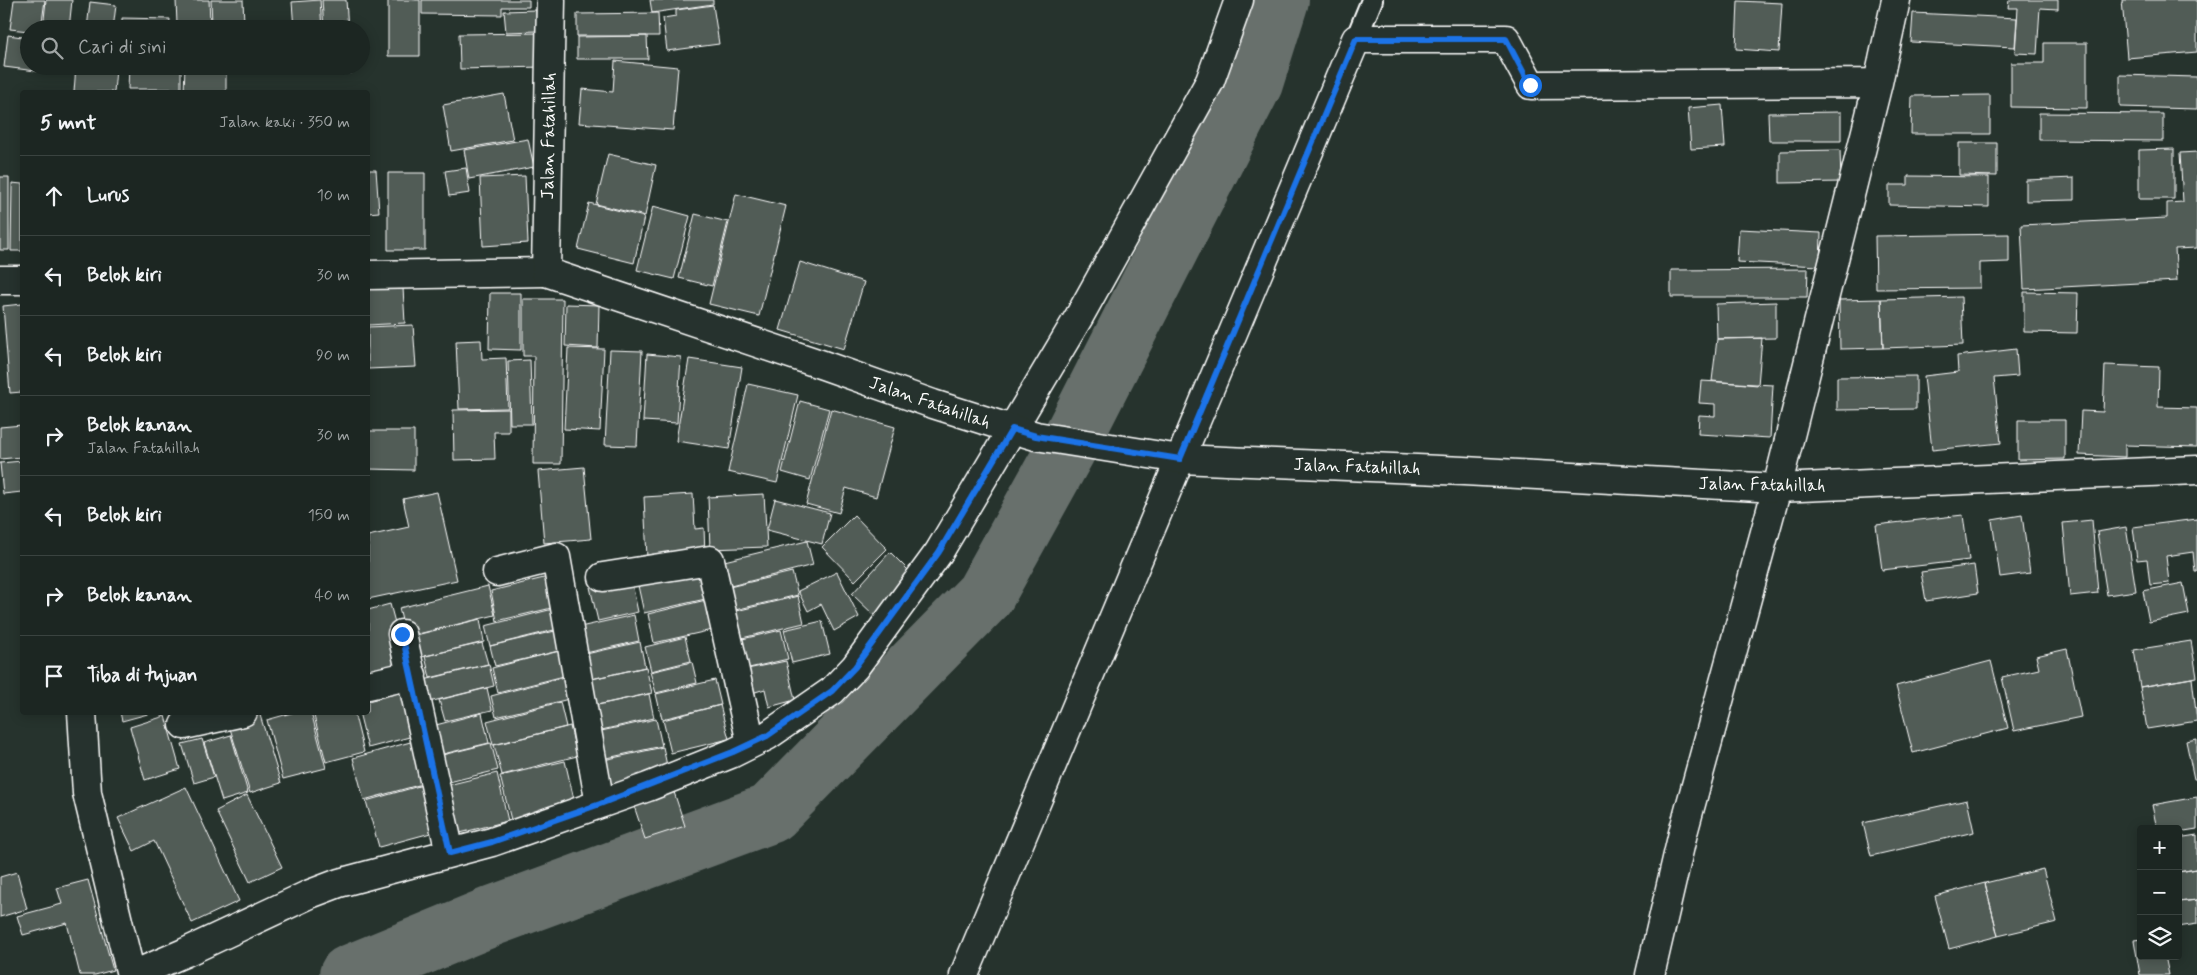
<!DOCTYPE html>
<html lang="id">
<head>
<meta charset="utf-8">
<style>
  :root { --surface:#1c2622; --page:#252e2a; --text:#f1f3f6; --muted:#a0a5a5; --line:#3a4340 }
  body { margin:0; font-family:Mynerve,sans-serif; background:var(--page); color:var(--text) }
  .controls { position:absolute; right:15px; bottom:15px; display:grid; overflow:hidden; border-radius:5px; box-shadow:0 2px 12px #0003 }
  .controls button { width:45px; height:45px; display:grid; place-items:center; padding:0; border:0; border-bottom:1px solid var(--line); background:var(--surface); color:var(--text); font:25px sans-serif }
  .stop { position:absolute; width:15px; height:15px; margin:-11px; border:4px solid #1a73e8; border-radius:50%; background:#fff }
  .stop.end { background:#1a73e8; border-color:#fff; box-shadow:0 1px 5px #0008 }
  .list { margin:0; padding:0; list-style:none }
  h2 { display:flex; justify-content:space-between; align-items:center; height:65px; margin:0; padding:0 20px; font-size:21px }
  h2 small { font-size:16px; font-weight:400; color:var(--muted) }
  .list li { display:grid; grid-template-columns:32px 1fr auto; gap:15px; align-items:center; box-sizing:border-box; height:80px; padding:0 20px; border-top:1px solid var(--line) }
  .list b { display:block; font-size:19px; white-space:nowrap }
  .list p { margin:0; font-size:16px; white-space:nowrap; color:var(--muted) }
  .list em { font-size:16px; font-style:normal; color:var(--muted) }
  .icon { flex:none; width:28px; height:28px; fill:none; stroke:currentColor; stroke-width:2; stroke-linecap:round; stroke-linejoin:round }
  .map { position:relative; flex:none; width:2197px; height:975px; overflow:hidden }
  .search { position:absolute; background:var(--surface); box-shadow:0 2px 12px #0003; left:20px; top:20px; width:350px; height:55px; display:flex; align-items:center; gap:12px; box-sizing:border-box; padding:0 18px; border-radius:28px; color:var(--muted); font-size:19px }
  .panel { position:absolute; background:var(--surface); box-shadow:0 2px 12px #0003; left:20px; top:90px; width:350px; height:625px; border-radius:5px }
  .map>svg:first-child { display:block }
</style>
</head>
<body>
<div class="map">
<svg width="2197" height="975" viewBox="0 0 2197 975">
  <rect width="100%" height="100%" fill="#26332d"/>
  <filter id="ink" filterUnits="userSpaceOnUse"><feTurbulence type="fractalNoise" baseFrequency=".02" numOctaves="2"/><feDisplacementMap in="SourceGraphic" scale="10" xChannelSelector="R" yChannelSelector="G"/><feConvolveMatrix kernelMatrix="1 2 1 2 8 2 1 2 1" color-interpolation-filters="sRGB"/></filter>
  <g filter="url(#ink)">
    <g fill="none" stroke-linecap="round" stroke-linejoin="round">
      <!-- river -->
      <path stroke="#67706c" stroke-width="60" d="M349,975L495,915L771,813L985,595L1075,433L1253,83L1279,0"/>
    </g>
    <!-- building -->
    <path fill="#515c57" stroke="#fff" d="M14,0H45L41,29H29V31L10,29Z
      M46,0H72L69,29H43Z
      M176,0H209L210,22L177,24Z
      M211,0H243L244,23L212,24Z
      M320,0L322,29H294L292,2Z
      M322,0H346L348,29H324Z
      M388,0H420V56H388Z
      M422,0H529V7H502V15L422,14Z
      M650,0H713V4L652,13Z
      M2009,0H2058V9L2040,8L2037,54L2015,53L2018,8H2008Z
      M2122,0H2197V52L2127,58Z
      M1738,1L1782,3L1779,52L1736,49Z
      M90,2L116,5L113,29H87Z
      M713,5L719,44L667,51L663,18L676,16V10Z
      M536,10L537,31L506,32L504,11Z
      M658,13L659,36H577V14Z
      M1913,13L2017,18L2015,47L1911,42Z
      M122,18L170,19L169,29H122Z
      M248,24V29H189V26Z
      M541,33L542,67L460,69L459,34Z
      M8,35L29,38V66H61L60,74L4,67Z
      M647,36L648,59H577V37Z
      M2044,43H2087V108L2011,107V63H2044Z
      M615,61L678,67L673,130L579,123L582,89L613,92Z
      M76,66L116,69L114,92H74Z
      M129,66H181V89H128Z
      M185,66H226V92H184Z
      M327,66H351L352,73L328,75Z
      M2120,75L2197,77V109L2120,107Z
      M504,94L513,140L451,151L443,105Z
      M1990,95V134H1911L1912,96Z
      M1722,105L1725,147L1691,149L1688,108Z
      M1841,112V141H1769L1768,113Z
      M2039,113L2163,114V141L2039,140Z
      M528,139L534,167L469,179L464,150Z
      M1959,143H1997V176L1959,175Z
      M2174,149V199H2139V150Z
      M1840,150L1841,182L1780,183V151Z
      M2197,152V248L2175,249L2177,281L2024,289L2021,225L2167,218V203L2183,202L2180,153Z
      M608,154L656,165L645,216L596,204Z
      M466,168L470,193L449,196L445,171Z
      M368,170H376L379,212L368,213Z
      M388,173H425V250H388Z
      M525,176L528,243L483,246L480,178Z
      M1908,176L1989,177V207L1889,205V185H1908Z
      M0,177H9V250H0Z
      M2074,178V200L2026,201V180Z
      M12,183L22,184V251H11Z
      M736,194L786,206L759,316L709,304Z
      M589,203L644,217L634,263L578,249Z
      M653,206L690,216L674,279L637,270Z
      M695,214L728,222L712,286L679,278Z
      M1739,229L1821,233L1820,266L1737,262Z
      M2009,234V262L1980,263V288L1876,289L1875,236Z
      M800,262L864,282L844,349L780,330Z
      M1808,269L1807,297H1671V270Z
      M403,288L405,323L368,325V289Z
      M2024,292L2078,293L2077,333L2024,332Z
      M490,293H521V350L489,349Z
      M1961,297L1963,345L1883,348L1881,299Z
      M523,299H563L561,464H533L534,356H523Z
      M1881,299L1883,348L1840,349L1839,300Z
      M1776,302V338L1717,339L1716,304Z
      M22,304V392L10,393L3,306Z
      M566,304L599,305L598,348L565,346Z
      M413,325L416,367L368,369V327Z
      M1762,338L1758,385L1712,381L1717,339Z
      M481,340L482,359L506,358L508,408L459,409L456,341Z
      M568,348L604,349L600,431L564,429Z
      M2016,349L2018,376L1994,378L2001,443L1932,450L1924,376L1958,372L1957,356Z
      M610,350L642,351L637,446L605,445Z
      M647,354L681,357L677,423L643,421Z
      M689,359L742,367L729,449L676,441Z
      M530,360L532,424H510L508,361Z
      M2105,365L2159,367L2158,407L2197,408V447L2125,445V457L2079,455L2081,411L2103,412Z
      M1916,376V409L1837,410V377Z
      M1701,381L1773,385L1770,438L1698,434L1699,415L1715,416V404L1699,403Z
      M748,384L798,395L777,483L728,472Z
      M800,401L829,409L810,480L782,472Z
      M509,409V432H494L495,459L454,460L453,410Z
      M831,409L895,427L876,497L846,488L839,513L806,504Z
      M2018,420H2065V459L2018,460Z
      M22,425V457L0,459V427Z
      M368,431H414V470L368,469Z
      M22,461V492L3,494L0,463Z
      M584,467L591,539L544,543L538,471Z
      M437,492L457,580L368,599V536L409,527L403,499Z
      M693,494L695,529L704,528L705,556L647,558L644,497Z
      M764,494L767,547L710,549L708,497Z
      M775,499L830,513L822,544L767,530Z
      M854,515L887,549L855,581L822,547Z
      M1963,515L1969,560L1882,570L1876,525Z
      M2022,515L2030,573L2000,577L1992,520Z
      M2197,519V572H2195L2193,552L2166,556L2169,583L2150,585L2147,559L2137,560L2133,527Z
      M2092,520L2098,593L2070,596L2063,523Z
      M2126,527L2136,591L2107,595L2097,532Z
      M807,541L813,565L723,588L716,563Z
      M890,552L916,578L878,619L852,594Z
      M706,565L714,597L644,613L637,581Z
      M1974,565L1978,593L1926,601L1921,572Z
      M792,572L798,595L731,611L725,588Z
      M837,572L859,617L834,631L821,604L808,611L798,591Z
      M552,576L560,606L497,621L491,591Z
      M631,579L638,612L598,621L590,587Z
      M2183,583L2189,614L2149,622L2143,591Z
      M488,586L495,615L406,637L399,608Z
      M798,596L804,623L738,639L732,612Z
      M714,598L721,628L654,643L648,614Z
      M390,604L406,664L368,674V610Z
      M553,609L558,629L490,646L485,626Z
      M634,615L639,641L577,655L571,629Z
      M480,619L484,642L422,657L416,635Z
      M822,621L830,654L792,663L784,630Z
      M781,630L788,659L745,669L738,640Z
      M555,631L560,651L495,666L490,646Z
      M685,637L691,661L651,671L645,647Z
      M2191,641L2197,677L2140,687L2134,650Z
      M640,642L645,667L583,681L577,656Z
      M482,643L488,664L430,678L425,656Z
      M2067,649L2081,717L2014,731L2002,677L2039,669L2036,656Z
      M558,651L564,676L498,693L492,668Z
      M786,661L795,700L769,707L765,689L752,693L747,669Z
      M1991,661L2008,728L1913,753L1896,686Z
      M692,662L697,683L656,693L650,672Z
      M489,664L494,686L425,703L420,681Z
      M646,667L652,693L588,707L582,681Z
      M564,677L569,699L496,717L491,696Z
      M2192,678L2197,721L2147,729L2140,687Z
      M715,680L721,705L662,719L656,694Z
      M487,688L492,710L445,721L439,700Z
      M406,691L417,735L368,748L359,712H368V701Z
      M649,694L654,718L593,732L588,707Z
      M560,702L566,727L493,745L487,721Z
      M720,705L729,739L671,753L663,720Z
      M120,712H155L122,721Z
      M259,712L281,783L250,793L228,722Z
      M295,712H311L326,768L283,779L267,720Z
      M313,712H354L364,752L326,762Z
      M482,713L489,743L439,755L432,726Z
      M165,716L180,769L145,780L130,727Z
      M656,719L662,746L598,760L592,733Z
      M570,726L577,756L502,775L494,745Z
      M231,735L248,793L222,801L204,743Z
      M202,739L214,777L194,783L182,744Z
      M2197,739V779H2194L2186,741Z
      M414,741L426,783L364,800L353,758Z
      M491,743L498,770L441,784L434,757Z
      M663,747L669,775L606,789L599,761Z
      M565,761L576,808L512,824L500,776Z
      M497,773L508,821L456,834L444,786Z
      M426,784L438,831L379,847L366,801Z
      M186,787L239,901L192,923L154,841L134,851L118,818Z
      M674,792L685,826L645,839L634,806Z
      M247,795L282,867L250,882L216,811Z
      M2197,797V829L2178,832V829H2157L2152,805Z
      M1967,800L1974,832L1871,856L1863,823Z
      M2197,835V869L2178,872V838Z
      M2043,869L2057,922L1998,936L1985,883Z
      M2197,869V900L2178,902V872Z
      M17,872L27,909L0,917V877Z
      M88,880L113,970L95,975H80L67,923L23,935L17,916L62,904L57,888Z
      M1985,883L1998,936L1949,949L1935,896Z
      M2197,900V924L2178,927V902Z
      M2141,939V956H2165L2169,975H2140L2134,940Z"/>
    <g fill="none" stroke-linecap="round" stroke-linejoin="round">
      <defs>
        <path id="service" d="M1356,39L1372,0"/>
        <path id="minor" d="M368,275L546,272
          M0,280H22
          M497,572L556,557L600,804
          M603,577L710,560L751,743
          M402,634L450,853
          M368,685L412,675
          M82,712L87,793L131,975
          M184,725L243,712
          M133,975L184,953L310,894L339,883L492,842L648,787L733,753L767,736L832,691L855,667L939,552L1080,315L1210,81L1239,0
          M964,975L1356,39H1506L1531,85L1878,83
          M1650,975L1683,833L1777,488L1878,83L1896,0"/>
        <path id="tertiary" d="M551,0L546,272L823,365L933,404L1012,429L1036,436L1180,459L1464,471L1777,488L2197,470"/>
      </defs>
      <!-- service casing -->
      <use href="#service" stroke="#fff" stroke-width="24"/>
      <!-- minor casing -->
      <use href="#minor" stroke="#fff" stroke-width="31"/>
      <!-- tertiary casing -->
      <use href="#tertiary" stroke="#fff" stroke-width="31"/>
      <!-- service -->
      <use href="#service" stroke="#26332d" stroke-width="20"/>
      <!-- minor -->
      <use href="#minor" stroke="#26332d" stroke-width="28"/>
      <!-- tertiary -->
      <use href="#tertiary" stroke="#26332d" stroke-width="28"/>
    </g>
  </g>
  <g fill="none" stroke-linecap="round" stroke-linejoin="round" filter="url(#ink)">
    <!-- route -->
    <path stroke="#1a73e8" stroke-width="6" d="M402,634L450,853L492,842L600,804L733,752L767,736L832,691L855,667L939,552L1012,429L1036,436L1180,459L1356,39H1506L1530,85"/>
  </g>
  <g text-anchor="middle" stroke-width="4.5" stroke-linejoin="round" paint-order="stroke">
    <!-- street labels -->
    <g font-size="18" fill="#fff" stroke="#26332d">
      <text transform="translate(548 136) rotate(-89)" y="6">Jalan Fatahillah</text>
      <text transform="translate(930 402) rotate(19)" y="6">Jalan Fatahillah</text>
      <text transform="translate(1357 466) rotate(2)" y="6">Jalan Fatahillah</text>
      <text transform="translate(1762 484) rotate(1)" y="6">Jalan Fatahillah</text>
    </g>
  </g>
</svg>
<div class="controls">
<button>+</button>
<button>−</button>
<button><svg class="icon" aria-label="layers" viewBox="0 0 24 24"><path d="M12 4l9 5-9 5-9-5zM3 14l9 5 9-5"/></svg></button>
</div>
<div class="stop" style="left:1530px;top:85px"></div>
<div class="stop end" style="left:402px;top:634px"></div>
<div class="search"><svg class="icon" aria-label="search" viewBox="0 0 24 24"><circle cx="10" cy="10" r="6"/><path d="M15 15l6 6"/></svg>Cari di sini</div>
<section class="panel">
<h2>5 mnt<small>Jalan kaki · 350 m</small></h2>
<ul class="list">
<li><svg class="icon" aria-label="ahead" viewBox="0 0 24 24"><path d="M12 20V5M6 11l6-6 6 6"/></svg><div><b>Lurus</b></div><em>10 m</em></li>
<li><svg class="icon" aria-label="left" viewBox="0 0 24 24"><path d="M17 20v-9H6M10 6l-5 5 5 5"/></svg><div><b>Belok kiri</b></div><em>30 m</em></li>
<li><svg class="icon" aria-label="left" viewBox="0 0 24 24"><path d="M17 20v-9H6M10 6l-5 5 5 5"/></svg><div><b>Belok kiri</b></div><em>90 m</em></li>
<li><svg class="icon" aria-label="right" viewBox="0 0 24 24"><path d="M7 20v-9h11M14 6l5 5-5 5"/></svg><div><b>Belok kanan</b><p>Jalan Fatahillah</p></div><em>30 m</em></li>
<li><svg class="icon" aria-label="left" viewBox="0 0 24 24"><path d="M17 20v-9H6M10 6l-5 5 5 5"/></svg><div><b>Belok kiri</b></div><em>150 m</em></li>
<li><svg class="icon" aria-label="right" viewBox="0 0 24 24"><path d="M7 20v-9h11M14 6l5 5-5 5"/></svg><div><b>Belok kanan</b></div><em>40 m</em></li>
<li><svg class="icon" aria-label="arrive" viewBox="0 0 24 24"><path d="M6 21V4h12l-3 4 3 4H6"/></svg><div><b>Tiba di tujuan</b></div></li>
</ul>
</section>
</div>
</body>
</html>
